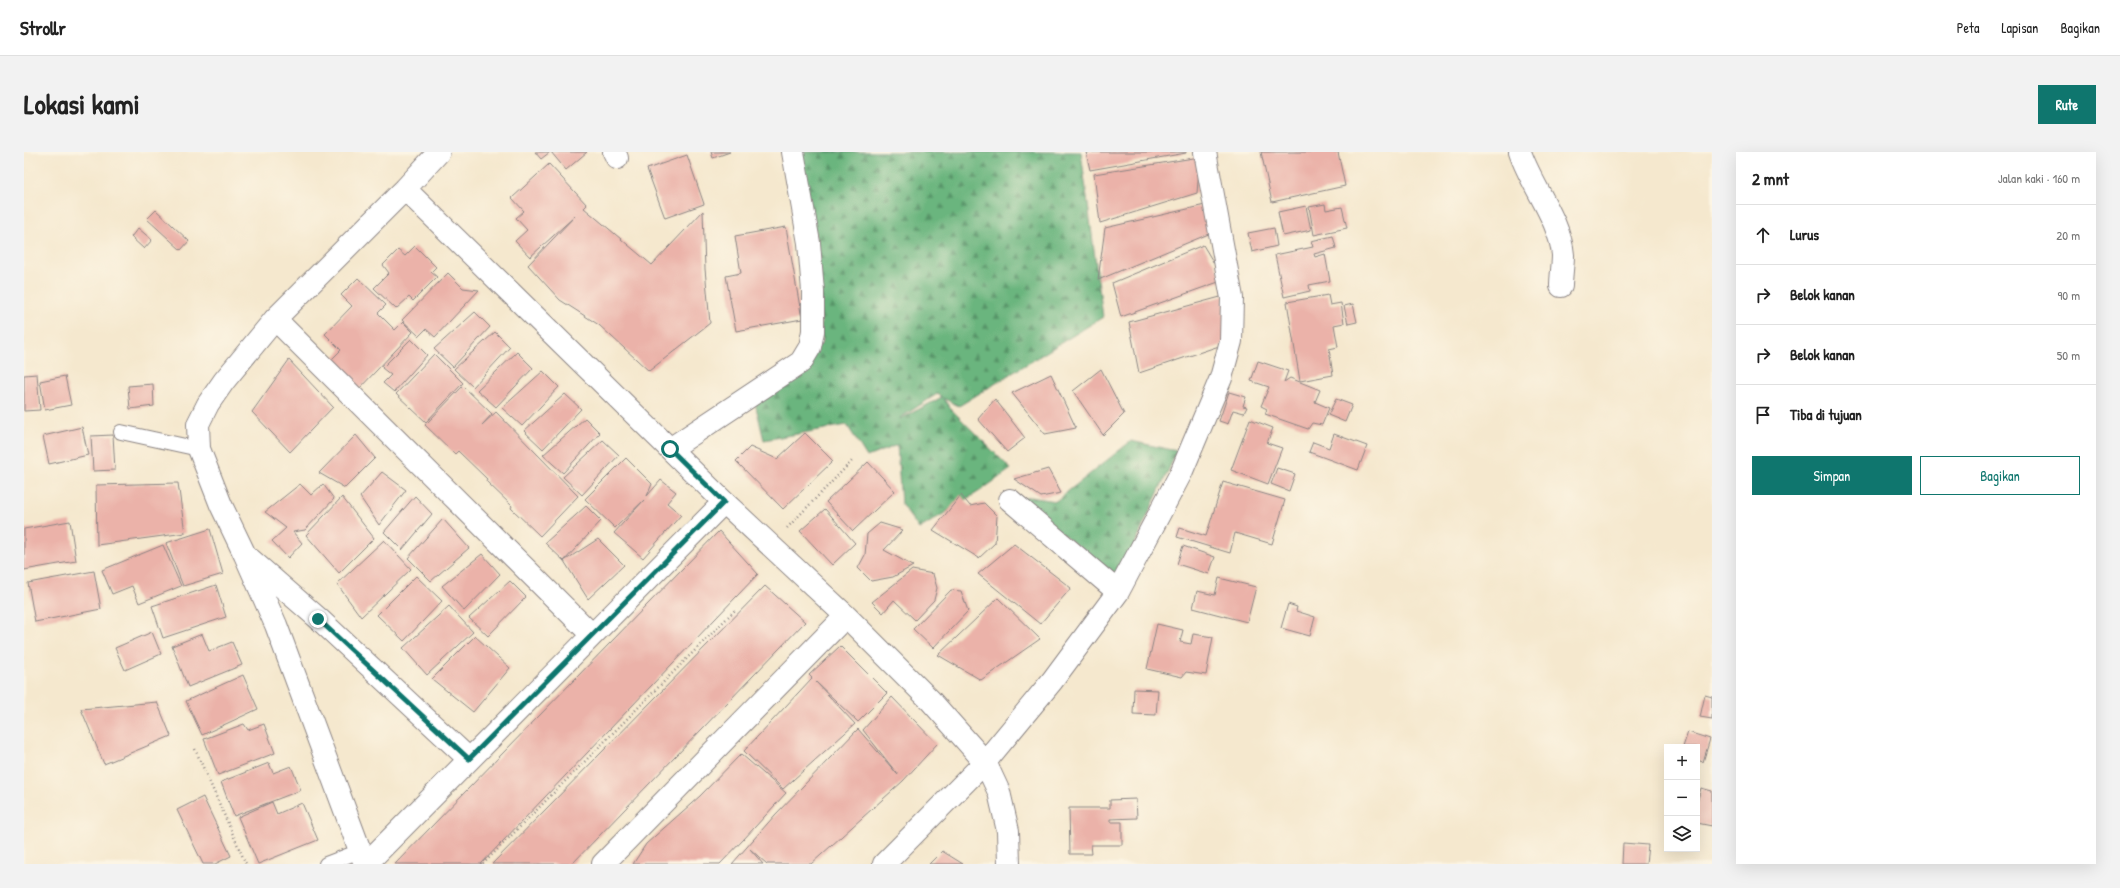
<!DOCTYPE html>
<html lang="id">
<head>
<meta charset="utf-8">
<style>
  :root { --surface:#fff; --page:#f2f2f2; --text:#222; --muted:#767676; --line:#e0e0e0; --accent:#0f766e }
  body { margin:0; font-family:"Patrick Hand",sans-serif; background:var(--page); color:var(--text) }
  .controls { position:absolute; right:12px; bottom:12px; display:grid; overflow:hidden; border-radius:0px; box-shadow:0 4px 16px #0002 }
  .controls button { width:36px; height:36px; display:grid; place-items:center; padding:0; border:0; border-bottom:1px solid var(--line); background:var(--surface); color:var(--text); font:20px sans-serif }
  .stop { position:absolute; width:12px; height:12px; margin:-9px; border:3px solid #0f766e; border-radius:50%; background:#fff }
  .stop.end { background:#0f766e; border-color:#fff; box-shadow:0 1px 4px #0008 }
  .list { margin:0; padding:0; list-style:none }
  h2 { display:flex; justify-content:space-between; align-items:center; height:52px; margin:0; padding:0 16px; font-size:17px }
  h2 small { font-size:13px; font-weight:400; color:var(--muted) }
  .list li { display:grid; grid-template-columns:26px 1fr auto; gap:12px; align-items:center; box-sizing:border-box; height:60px; padding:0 16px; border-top:1px solid var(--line) }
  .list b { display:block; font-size:15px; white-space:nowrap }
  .list em { font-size:13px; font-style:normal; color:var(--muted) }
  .actions { display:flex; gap:8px; padding:12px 16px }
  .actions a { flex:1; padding:9px 0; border:1px solid var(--accent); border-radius:0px; text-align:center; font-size:14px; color:var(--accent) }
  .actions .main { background:var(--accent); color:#fff }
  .icon { flex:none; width:22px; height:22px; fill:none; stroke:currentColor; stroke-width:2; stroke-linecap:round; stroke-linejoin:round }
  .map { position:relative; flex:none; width:1688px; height:712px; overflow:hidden; border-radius:0px }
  header { display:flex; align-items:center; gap:24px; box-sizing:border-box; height:56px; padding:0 20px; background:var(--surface); border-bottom:1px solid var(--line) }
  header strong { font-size:19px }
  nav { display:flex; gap:22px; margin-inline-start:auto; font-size:14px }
  .intro { display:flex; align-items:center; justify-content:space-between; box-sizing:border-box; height:96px; padding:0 24px }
  h1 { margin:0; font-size:28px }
  .button { padding:10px 18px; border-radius:0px; background:var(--accent); color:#fff; font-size:14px; font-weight:700 }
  main { display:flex; gap:24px; padding:0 24px }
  aside { flex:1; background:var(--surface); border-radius:0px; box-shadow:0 4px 16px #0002 }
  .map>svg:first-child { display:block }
</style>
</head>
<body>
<header>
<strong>Strollr</strong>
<nav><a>Peta</a><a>Lapisan</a><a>Bagikan</a></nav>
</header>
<div class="intro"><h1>Lokasi kami</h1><a class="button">Rute</a></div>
<main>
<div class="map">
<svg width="1688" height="712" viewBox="0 0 1688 712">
  <defs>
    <pattern id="forest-firs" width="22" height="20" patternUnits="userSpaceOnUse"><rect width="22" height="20" fill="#6ab57e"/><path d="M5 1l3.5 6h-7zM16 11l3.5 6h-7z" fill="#579368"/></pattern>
  </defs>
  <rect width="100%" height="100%" fill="#fcf5e5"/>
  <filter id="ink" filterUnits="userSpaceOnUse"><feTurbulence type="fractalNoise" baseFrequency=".025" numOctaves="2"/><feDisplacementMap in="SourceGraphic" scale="8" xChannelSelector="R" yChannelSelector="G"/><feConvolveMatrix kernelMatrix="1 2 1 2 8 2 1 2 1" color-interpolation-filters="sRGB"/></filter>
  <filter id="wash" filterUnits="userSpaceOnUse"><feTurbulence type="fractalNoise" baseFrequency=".012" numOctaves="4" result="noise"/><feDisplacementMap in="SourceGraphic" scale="16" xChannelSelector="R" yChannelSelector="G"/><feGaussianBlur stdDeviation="0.9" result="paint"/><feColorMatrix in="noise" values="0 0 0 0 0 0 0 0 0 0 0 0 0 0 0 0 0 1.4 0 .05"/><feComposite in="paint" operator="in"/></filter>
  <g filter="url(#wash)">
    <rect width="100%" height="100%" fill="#f5e8ce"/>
    <!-- forest -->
    <path fill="url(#forest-firs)" stroke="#466c5c" fill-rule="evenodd" d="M775,0H1057L1079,165L935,254L919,246L926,256L987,317L956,339L895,377L877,352L873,293L843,305L823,273L740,288L731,251L798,191L794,96ZM913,242L918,245L876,267V266Z
      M1107,289L1153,299L1094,429L998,347L1006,345L1032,349Z"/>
    <g id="blocks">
      <!-- building -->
      <path fill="#ebb2a9" d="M511,0H526L517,7Z
        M527,0H563L542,18Z
        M687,0H706L689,6Z
        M1062,0H1162V1L1066,18Z
        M1237,0H1314L1321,34L1248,50Z
        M663,3L680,52L641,66L623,17Z
        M1176,5L1173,41L1076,71L1070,22Z
        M525,12L563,53L560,56L628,113L679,59L681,117L686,171L625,219L575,173L536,148L504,113L551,64L506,105L491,89L503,78L492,66L500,59L488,46Z
        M1301,52L1302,58L1318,55L1323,76L1290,83L1285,55Z
        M1181,53L1187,81L1074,128L1081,76Z
        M1282,54L1287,78L1259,84L1254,60Z
        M132,58L165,89L157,98L123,67Z
        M762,75L778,167L712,179L702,124L717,121L711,84Z
        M114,76L128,88L120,97L107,85Z
        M1250,76L1253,94L1228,100L1224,81Z
        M1309,84L1312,96L1290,102L1291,105L1301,102L1306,129L1285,133L1286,139L1260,145L1251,103L1289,95L1287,89Z
        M1179,93L1200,128L1097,165L1088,131Z
        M391,94L412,115L407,120L413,125L389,149L385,145L372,157L350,136L365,121L359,113L374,98L381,104Z
        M424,121L439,136L455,138L411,185L402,177L395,184L378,168Z
        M334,126L362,153L354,161L371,178L379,170L389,180L334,238L305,210L317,198L301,182L328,154L317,143Z
        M1304,143L1306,153L1317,151L1320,171L1310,173L1314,195L1305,197L1309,223L1276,229L1263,150Z
        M1200,144L1201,192L1115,221L1105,170Z
        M1329,152L1333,170L1324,172L1320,154Z
        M451,160L466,175L429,215L410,197Z
        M471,180L486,195L449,235L430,217Z
        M387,187L403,203L370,240L359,231L367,223L358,216Z
        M493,200L509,216L472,255L453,238Z
        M410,202L439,231L402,270L372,242Z
        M265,208L309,255L266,300L228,260Z
        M1234,209L1264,219L1260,230L1266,226L1296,238L1291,250L1305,256L1298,273L1288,271L1284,277L1241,262L1243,257L1237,254L1245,235L1227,229Z
        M1077,217L1100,262L1079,283L1049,239Z
        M519,219L535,235L498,274L478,256Z
        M13,222L16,258L0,259V223Z
        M1027,222L1052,276L1021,282L988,241Z
        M41,224L47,253L21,258L16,229Z
        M129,232L130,254L106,257L104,234Z
        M439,234L468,262L458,273L472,260L554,344L516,384L487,356L488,354L462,329L463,327L434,299L431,302L401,273Z
        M1205,240L1222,245L1219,254L1223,255L1220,261L1209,258L1204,272L1195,269Z
        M541,242L557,257L519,297L500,279Z
        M971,247L1001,286L983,300L954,267Z
        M1312,247L1328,253L1321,270L1304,263Z
        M561,266L576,281L539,321L519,303Z
        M1226,267L1249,276L1243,291L1258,296L1244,332L1207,318Z
        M58,275L64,303L25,312L19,284Z
        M781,281L809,309L759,357L712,309L726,295L753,307Z
        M1310,282L1343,294L1334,318L1285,300L1289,290L1305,296Z
        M89,283L91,318L69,319L67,284Z
        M332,283L351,306L321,336L295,321Z
        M579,288L595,303L558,343L539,325Z
        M602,306L628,332L623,344L637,328L652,340L643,351L657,363L619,406L590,381L620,348L591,376L561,347Z
        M844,310L871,339L829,379L802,350Z
        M1253,316L1271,322L1265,339L1247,332Z
        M1024,317L1037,341L1017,345L990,327Z
        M358,320L382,338L355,373L336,345Z
        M1199,330L1261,348L1248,392L1211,381L1206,401L1153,385L1156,376L1182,384Z
        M154,331L161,381L73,393L72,333Z
        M276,332L287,343L299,332L310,347L281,378L269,380L278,391L264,406L248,389L262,376L241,360Z
        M937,343L946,354L960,351L973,364L971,391L955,406L909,378Z
        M391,344L408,362L378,398L360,380Z
        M318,345L350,386L315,421L282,383Z
        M562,354L577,369L540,409L574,387L600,413L564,447L540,409L521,391Z
        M801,357L831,391L808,413L776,379Z
        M419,367L445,396L407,429L384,406Z
        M46,369L52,409L0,418V377Z
        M856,371L879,378L860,398L889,414L869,425L847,429L834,416L841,403L843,382Z
        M186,377L199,422L159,434L142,391Z
        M695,379L734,422L457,712H371Z
        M360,388L387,417L337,465L313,432Z
        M990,392L1047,436L1016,472L954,422Z
        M139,393L157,434L115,451L108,434L88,442L78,418Z
        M1159,394L1191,405L1185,422L1153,412Z
        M458,402L476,422L440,459L418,434Z
        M888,418L909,422L913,436L910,448L891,468L870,448L859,461L848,450Z
        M70,419L77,457L11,470L4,431Z
        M392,424L418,449L380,489L353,463Z
        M1195,426L1232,435L1223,470L1169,456L1173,439L1191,443Z
        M486,429L502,445L464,484L445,466Z
        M192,433L202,465L139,486L128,454Z
        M741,434L781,470L548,712H468Z
        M927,438L937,439L944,459L909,496L889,477Z
        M974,446L1016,487L957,528L914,503Z
        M1264,452L1273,455L1272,459L1291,465L1286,484L1257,476Z
        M425,454L449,480L403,523L379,496Z
        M1133,472L1159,478L1156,490L1167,492L1169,482L1189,485L1182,523L1162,520L1158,525L1123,517Z
        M128,480L137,502L101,518L91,496Z
        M178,482L185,499L208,490L218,513L164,535L148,494Z
        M451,484L486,516L449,560L408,527Z
        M816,494L863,541L834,570L792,530L831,572L759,637L720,599L788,526L785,523Z
        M219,523L234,557L178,583L162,549Z
        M1110,537L1134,538L1132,563L1109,562Z
        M1681,543L1688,545V567L1676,565Z
        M868,545L913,592L879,629L787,712H743L726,697L739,712H708L751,663L834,577L874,623L839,578Z
        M133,550L147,584L80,612L57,557Z
        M220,572L224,578L240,572L251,601L194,623L180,587Z
        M1664,580L1686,587L1679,610L1673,608V595H1659Z
        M717,602L762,641L720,687L696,712H609L622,692L676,644Z
        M245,611L249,621L267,614L277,638L210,664L197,630Z
        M1677,636L1688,639V674L1673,671V651Z
        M179,645L207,704L191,712H179L153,658Z
        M1112,647L1113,666L1086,667V670H1098V693H1067L1068,702H1046L1045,656H1086V648Z
        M248,650L253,662L278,651L294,688L234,712L214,665Z
        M1599,691L1624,693L1622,712H1598Z
        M918,699L939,712H905Z"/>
    </g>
  </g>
  <g filter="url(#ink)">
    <use href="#blocks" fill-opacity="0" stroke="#8c8584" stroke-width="1"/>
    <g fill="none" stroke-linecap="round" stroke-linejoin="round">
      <defs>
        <path id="service" d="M97,280L175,297
          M302,712L336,699"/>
        <path id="minor" d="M590,0L593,6
          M1496,0C1507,33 1536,68 1539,103C1539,113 1537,124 1537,134
          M381,37L700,350L822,464L906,548L961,610L975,640L984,679L985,712
          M251,167L568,483
          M646,297L777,210L786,195L789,179V139L785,91L769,0
          M986,348L1094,440
          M226,407L295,467L445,607
          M341,712L252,473L221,403L197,353L175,297L174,272L184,252L200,229L251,167L381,37L415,0
          M342,712L700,350
          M579,712L822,464
          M860,712L961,610L1028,529L1094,440L1157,321L1197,226L1207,189L1208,146L1181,0"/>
      </defs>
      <!-- service casing -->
      <use href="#service" stroke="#8c8584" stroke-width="16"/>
      <!-- minor casing -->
      <use href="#minor" stroke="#8c8584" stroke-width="24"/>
      <!-- path -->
      <path stroke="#8c8584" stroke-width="2.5" stroke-dasharray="1 3" stroke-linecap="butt" d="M763,376L828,309
        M171,597L222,712
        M459,712L712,457"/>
      <!-- service -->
      <use href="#service" stroke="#fff" stroke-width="14"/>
      <!-- minor -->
      <use href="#minor" stroke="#fff" stroke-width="22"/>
    </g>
  </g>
  <g fill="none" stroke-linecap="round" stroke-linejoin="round" filter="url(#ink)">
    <!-- route -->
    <path stroke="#0f766e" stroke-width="5" d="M294,467L445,607L700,350L646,297"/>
  </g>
</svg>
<div class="controls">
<button>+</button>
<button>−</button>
<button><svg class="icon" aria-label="layers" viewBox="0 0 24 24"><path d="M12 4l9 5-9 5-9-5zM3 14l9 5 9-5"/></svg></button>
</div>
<div class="stop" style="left:646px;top:297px"></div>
<div class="stop end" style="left:294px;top:467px"></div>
</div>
<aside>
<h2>2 mnt<small>Jalan kaki · 160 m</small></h2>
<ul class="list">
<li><svg class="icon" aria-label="ahead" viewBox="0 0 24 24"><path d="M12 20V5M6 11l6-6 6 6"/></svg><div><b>Lurus</b></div><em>20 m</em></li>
<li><svg class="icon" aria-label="right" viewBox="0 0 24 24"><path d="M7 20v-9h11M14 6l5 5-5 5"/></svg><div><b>Belok kanan</b></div><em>90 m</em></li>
<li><svg class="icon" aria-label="right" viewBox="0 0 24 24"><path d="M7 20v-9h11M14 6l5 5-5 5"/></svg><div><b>Belok kanan</b></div><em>50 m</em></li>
<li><svg class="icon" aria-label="arrive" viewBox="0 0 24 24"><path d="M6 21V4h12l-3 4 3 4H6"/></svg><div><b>Tiba di tujuan</b></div></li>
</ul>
<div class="actions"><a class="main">Simpan</a><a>Bagikan</a></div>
</aside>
</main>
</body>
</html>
